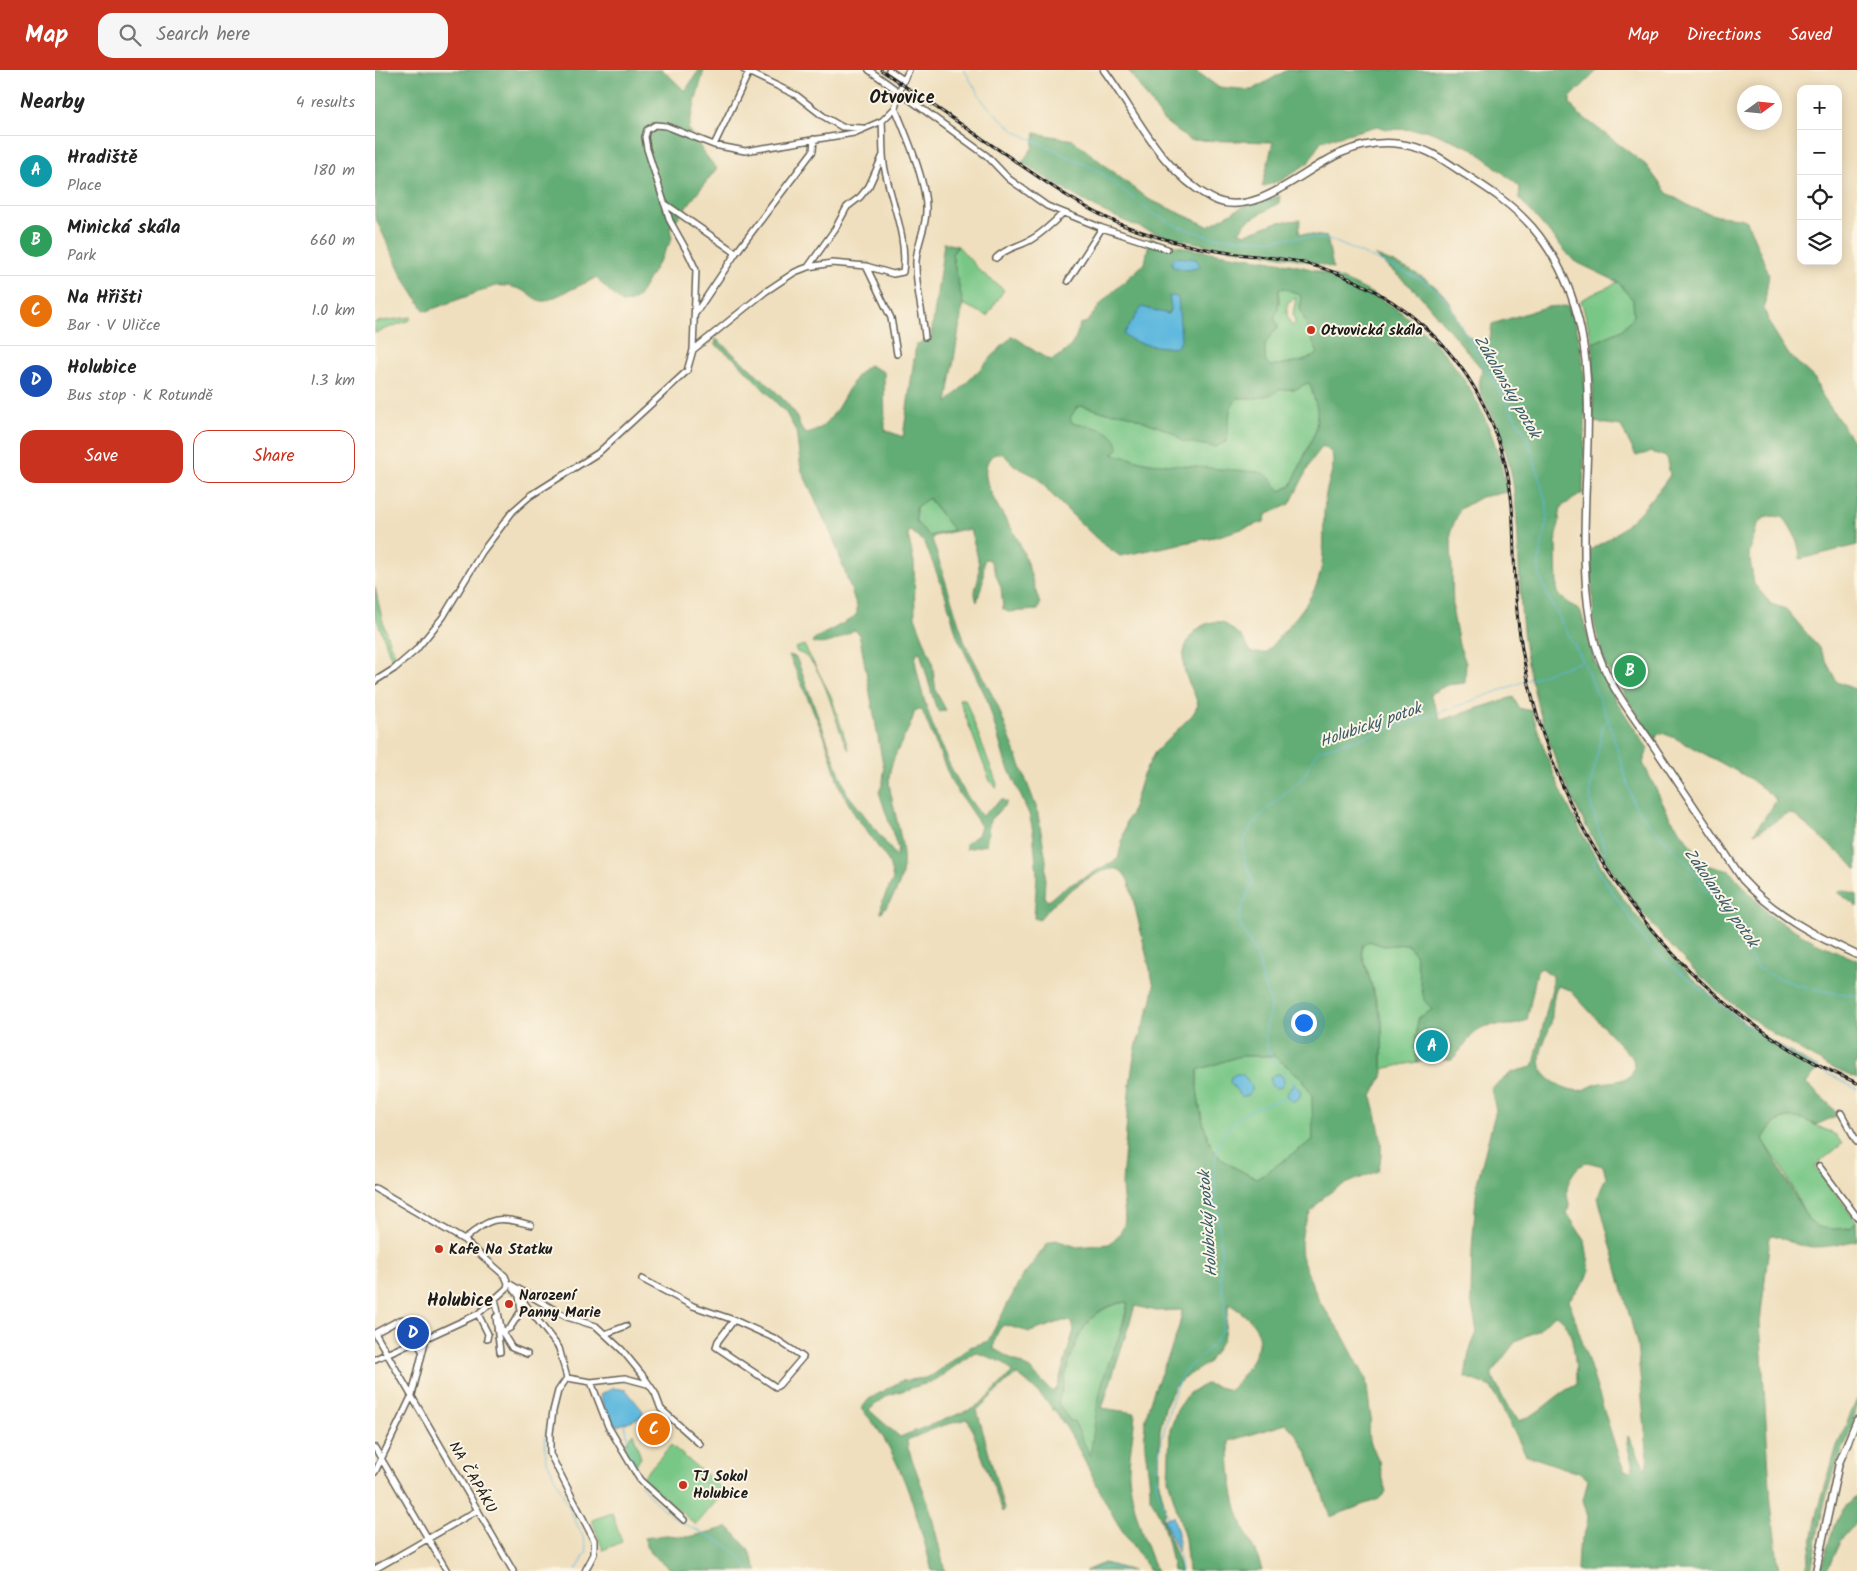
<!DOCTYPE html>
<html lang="en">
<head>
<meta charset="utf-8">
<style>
  :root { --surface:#fff; --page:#f6f6f6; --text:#222; --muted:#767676; --line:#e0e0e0; --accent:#c8321e }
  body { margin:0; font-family:Kalam,sans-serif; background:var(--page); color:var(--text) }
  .controls { position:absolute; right:15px; top:15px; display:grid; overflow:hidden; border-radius:10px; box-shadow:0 2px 12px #0003 }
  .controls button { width:45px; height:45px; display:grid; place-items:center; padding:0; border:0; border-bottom:1px solid var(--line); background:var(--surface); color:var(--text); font:25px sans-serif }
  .compass { position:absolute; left:1362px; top:15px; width:45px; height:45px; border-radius:50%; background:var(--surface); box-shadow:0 2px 12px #0003; rotate:75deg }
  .you { position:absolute; left:928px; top:952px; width:18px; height:18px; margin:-12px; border:4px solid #fff; border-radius:50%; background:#1a73e8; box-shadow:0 0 0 8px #1a73e833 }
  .badge { display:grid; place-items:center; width:32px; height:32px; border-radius:50%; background:var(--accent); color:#fff; font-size:16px; font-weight:700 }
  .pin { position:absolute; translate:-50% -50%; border:2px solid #fff; box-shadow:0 1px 5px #0006 }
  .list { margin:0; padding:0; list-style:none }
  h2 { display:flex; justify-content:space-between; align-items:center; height:65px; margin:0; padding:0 20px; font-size:21px }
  h2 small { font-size:16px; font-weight:400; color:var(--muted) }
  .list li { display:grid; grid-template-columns:32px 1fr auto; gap:15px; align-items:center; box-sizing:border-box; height:70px; padding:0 20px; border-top:1px solid var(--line) }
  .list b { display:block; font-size:19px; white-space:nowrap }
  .list p { margin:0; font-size:16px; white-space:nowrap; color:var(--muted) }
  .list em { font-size:16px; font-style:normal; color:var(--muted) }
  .actions { display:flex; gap:10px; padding:15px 20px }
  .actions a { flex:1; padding:11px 0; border:1px solid var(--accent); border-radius:15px; text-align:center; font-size:18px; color:var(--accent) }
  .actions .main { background:var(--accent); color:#fff }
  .icon { flex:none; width:28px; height:28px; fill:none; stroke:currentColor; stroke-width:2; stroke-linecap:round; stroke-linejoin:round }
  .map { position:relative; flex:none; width:1482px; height:1501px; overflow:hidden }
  header { display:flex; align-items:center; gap:30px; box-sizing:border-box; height:70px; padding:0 25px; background:var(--accent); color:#fff }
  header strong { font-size:24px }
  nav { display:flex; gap:28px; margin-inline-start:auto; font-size:18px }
  .search { width:350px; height:45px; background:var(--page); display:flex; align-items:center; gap:12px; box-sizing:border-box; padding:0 18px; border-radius:15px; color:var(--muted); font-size:19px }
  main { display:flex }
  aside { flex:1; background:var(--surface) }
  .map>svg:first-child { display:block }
</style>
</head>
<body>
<header>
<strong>Map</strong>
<div class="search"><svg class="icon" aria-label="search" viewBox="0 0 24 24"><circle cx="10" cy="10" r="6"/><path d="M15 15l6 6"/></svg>Search here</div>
<nav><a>Map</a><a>Directions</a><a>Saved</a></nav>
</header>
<main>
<aside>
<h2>Nearby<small>4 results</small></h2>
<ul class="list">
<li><span class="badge" style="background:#0f9aa8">A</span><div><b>Hradiště</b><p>Place</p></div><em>180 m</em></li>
<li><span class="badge" style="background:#2e9e5b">B</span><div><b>Minická skála</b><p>Park</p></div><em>660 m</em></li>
<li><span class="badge" style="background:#e8710a">C</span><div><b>Na Hřišti</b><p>Bar · V Uličce</p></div><em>1.0 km</em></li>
<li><span class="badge" style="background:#1a4fb4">D</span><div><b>Holubice</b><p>Bus stop · K Rotundě</p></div><em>1.3 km</em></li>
</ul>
<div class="actions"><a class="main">Save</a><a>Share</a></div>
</aside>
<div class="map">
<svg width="1482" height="1501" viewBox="0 0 1482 1501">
  <rect width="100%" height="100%" fill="#fcf5e5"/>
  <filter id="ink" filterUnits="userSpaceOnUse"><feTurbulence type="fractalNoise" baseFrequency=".02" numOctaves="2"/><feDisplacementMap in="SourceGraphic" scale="10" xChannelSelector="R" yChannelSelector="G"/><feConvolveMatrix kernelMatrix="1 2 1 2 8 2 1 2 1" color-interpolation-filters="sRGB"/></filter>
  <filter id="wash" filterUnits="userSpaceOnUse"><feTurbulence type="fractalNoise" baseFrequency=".0096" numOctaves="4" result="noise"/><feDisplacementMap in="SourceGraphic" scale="20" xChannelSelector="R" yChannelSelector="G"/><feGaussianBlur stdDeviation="1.12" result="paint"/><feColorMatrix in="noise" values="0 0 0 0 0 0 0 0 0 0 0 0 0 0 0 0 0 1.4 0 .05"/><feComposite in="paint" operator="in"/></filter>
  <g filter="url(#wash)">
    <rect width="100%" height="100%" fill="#efdfbe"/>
    <!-- green -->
    <path fill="#79c787" stroke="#4a7252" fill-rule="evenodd" d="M583,176L605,201L629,220L612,246L588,234L577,184Z
      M1243,212L1258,230L1259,246L1247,260L1218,273L1206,230Z
      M909,218L926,225L925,238L943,284L928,291L895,296L890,291V274L903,256L899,248L904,233V219ZM921,228L918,243L920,253L917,256C912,247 911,242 913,232Z
      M36,247L35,250L0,263V252Z
      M932,313L935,314L943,339L941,360L916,416L905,421L892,406L774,393L736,384L739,381L720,357L697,353L695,348L702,337L708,336L729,342L751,344L797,362L807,371L840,377L854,349L856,334L862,328H882L903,320L921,319Z
      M553,428L579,460L555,466L541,452V436Z
      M0,517C3,531 13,584 25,588L18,593L0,544Z
      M429,575L456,626L474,680C459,658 451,589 422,582L420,578Z
      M584,629H590L622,714L621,719L615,711Z
      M994,871L1009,876L1032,874L1040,884L1049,925L1057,940L1043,948L1040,977L1042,992L1007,999V950L987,882V876Z
      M865,986H899L928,1009L937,1026L938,1070L882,1109C868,1101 847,1094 838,1079C828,1061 819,1019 823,1000Z
      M1424,1047L1461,1065L1467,1074L1440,1096L1481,1151L1479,1156C1466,1161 1444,1161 1434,1151L1408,1100L1388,1069C1397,1052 1406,1048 1424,1047Z
      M753,1232L716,1381V1387L702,1361L683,1333C696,1291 700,1237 753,1232Z
      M258,1363L266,1388L259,1397L247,1378Z
      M296,1375L350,1421L321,1455L267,1408Z
      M237,1443L247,1472L228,1480L217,1450Z"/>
    <!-- forest -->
    <path fill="#62ac74" stroke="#3f6448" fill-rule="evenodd" d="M0,0H288L310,21L324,0H329L313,59C323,72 330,87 342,98L295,158L297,169L263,227L256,232L247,233L221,208L171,231C161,232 157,225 149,221C140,217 130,215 120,216L52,241L49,240L28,207L0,147Z
      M753,0H820L843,17L877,20L912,0H1223L1195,28V33L1200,41L1271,95L1292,123L1318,138L1343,146L1366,148L1372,151L1394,204L1389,238L1394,253L1414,285L1440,309L1445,322L1482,377V475L1425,489C1425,474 1418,460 1409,448L1398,446L1389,448L1382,456L1374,484L1379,514L1396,534L1411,539L1444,578L1462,612L1482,620V800L1474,791L1418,744C1404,744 1396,758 1379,763L1401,731L1399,727L1374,708L1300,668L1287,663L1282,665L1281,669L1285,678L1230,595L1219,553L1215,480C1247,464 1274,435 1295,405L1291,387L1276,382L1261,386L1246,356L1218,352V273L1247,260L1259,246L1258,230L1243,212L1199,191L1144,128L1145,117L1099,79L1051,60L1011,59L1002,56L946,71L933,93L907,110L887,117L898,72L814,70L788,50Z
      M660,63L698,70L771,128L833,156L869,136L905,126L904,133L871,152L864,162L871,164L902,152L925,150L924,163L952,167L958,198C908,182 855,182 804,169C746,156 696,125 647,92L658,77Z
      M775,168C825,185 877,185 928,197C1039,223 1113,311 1132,422L1106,427L1085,439L1076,460L1078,543L1084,575L1091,593L1090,613L1072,615L1055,624L1066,650L1138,627L1144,638L1157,641C1193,766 1266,873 1369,952C1392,970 1418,984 1443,998L1431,1014L1452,1032L1463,1045L1441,1055C1418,1044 1401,1043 1388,1069L1434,1151C1444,1161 1462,1159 1475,1158L1481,1151L1482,1170C1463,1175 1444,1180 1424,1175C1415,1173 1407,1167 1398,1165L1395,1167L1385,1252L1396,1434L1404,1501H1202L1203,1479L1211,1459L1213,1447L1208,1430L1213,1410L1207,1404L1151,1385L1116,1317L1090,1307L1094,1282L1102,1262L1096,1229L1097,1180L1102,1113L1121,1040L1116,1019L1137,1002L1157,997L1159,994L1177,918V906L1167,898L1162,901L1152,950C1137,960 1121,951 1106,958C1094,964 1088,980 1077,989L1042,992L1040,977L1043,948L1057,940L1049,930L1040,884L1032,874L1008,876L994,871L987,876V884L1007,952V998H1009V1003L997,1026C1002,1051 1011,1075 1003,1101L963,1117L950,1126L935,1143L928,1158L926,1173L927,1189L944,1231L967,1264L991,1309L996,1349L993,1360L994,1369L1004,1391L1011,1422L1004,1429L955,1447C946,1420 933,1372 911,1354L854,1371C854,1399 857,1425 866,1451C872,1468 883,1483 887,1501H813L810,1469L793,1409L795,1359L802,1340L814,1323L831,1314L855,1320C862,1313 867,1306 872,1298C893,1266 884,1253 854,1234L848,1270L833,1293L809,1308L800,1316L791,1334L785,1360L784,1413L790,1437L788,1449L806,1501H798C794,1478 789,1447 775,1428C776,1403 767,1379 770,1354C775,1315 803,1278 807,1240L781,1241L760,1236L727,1338L760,1343C759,1361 755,1379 754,1397C752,1418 771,1482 782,1501H775C762,1480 746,1462 735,1440C705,1385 694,1345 643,1305L637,1307L602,1340L629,1439L628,1442L593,1349L566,1356L532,1370L533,1378L555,1439L570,1501H557C544,1450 524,1376 486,1339L494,1329L526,1311L550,1308L558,1305L595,1277L613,1271L647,1207L673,1173L681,1170L702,1177L734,1174C754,1158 750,1150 748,1127C746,1115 748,1101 749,1089C752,1053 753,1017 760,982C765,960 777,939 779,916L754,812C750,805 746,797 737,799C716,801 675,834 664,850L659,848L662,805L658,761L654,744L630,691L612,629L582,566L570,524L550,473L535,460L533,465L539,492L540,547L557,591L561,622L571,640L565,642L561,638L545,582L542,583L540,590C548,640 575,708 607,746L627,729L632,733L615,750L611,775L591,779V773L603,765L606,756L577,713L547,640H540C535,664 516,683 514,708C514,717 517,729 519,738C529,782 538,805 506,843L507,832L518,809L514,792L480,745L465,718L450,668L414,585L421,587L472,723L521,786L523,779L504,722L508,713L509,700L484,563L479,560C468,567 450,578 437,572L439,569L478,548L482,543V537L460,473L426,399L421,361L411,343L362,291L340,274L341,269L351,277C372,297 402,319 419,342C424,350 423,359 432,364C464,357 470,309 494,295L509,302L510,360L528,367L541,275L556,267L569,173L583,176L577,184L588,234L572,333L637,266C651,273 662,285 676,290C694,282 700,273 705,254L712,252L730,229L770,193ZM909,218L925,225L927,233L925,238L943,284L928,291L895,296L890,291V274L903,256L899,248L903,239L904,219ZM932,313L935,314L942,339L941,360L916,416L905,421L892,405L884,402L774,393L737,384L743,379C743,359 713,355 697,353L695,348L702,337L708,336L729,342L751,344L797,362L807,371L840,377L851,372L855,339L862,328H882L898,324L903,320L921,319ZM948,376L957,383C961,399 951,414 950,431C947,455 951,480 945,504C938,534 909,559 891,583H877L867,567L848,552C823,548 804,574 809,598C811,611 820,622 823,635L818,644L780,682L767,707L756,744L752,750L743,789L686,820L673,831L669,827L671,790L662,739L622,634L590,573L557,469L559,466L585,460H595C599,474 605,490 604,504C603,516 597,520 602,532L608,510L609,490L612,489L615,490L626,517L628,539L633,542L663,540L665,534C658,514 653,492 644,472C635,452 598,410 615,388C618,384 623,383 628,384L640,396L662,407L678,426L724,471L745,486L844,466L889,452L891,445L915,434L937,390ZM554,428L578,460L555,466L541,452V437ZM1183,916L1195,920L1258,989C1264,1012 1239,1011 1225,1013C1218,1014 1213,1019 1207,1020C1195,1023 1169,1010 1166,997C1162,983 1172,967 1176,953C1178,942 1177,925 1183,916ZM865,986H899L928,1009L937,1026L938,1070L882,1109C868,1101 847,1094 838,1079C828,1062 819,1019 823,1000ZM1212,1092L1228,1096L1231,1106L1223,1127L1262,1274L1273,1391L1272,1398H1270L1253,1366L1252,1373L1258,1398L1255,1401H1250L1245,1391L1194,1230L1211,1210L1215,1200L1210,1171L1192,1143C1196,1134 1193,1133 1192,1124C1191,1112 1200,1096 1212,1092ZM753,1232C751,1258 735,1284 728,1310C721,1335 719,1361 715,1386L699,1351H695L683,1333C696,1291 700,1236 753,1232ZM1179,1245C1200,1249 1201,1297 1201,1315C1179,1324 1167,1344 1144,1351L1132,1336L1117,1306V1302L1141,1271L1164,1260ZM688,1251H695L699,1260L682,1318L678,1322L655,1299L619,1279C619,1271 622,1259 629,1255L655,1262ZM600,1282L627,1292L637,1302L613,1327L599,1338L525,1367L494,1340L511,1326L559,1311Z
      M999,185C1024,195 1055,206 1072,229C1083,245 1086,268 1107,274L1115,269L1117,254L1171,237L1195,236C1217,295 1209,361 1208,423L1186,437L1181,470L1182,524L1206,542L1219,590L1240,629L1273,679L1268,693L1294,746L1331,795L1355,801L1394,845L1440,872L1482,890V992L1480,996L1482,1009C1308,934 1184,769 1151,583C1142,529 1146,475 1139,421C1136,395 1128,370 1118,347C1114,338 1107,329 1105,320C1103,314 1106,305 1107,299L1043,223Z
      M1466,820L1482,825V837L1463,822Z
      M1482,1329C1482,1355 1460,1393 1453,1421C1445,1447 1441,1474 1436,1501H1431L1443,1441L1462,1376Z
      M1482,1426V1452L1465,1471L1452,1501H1445L1459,1456L1469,1438Z
      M354,1457L373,1479L383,1501H298L275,1483L269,1468L291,1465L314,1467Z
      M729,1493L758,1501H710Z"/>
    <!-- water -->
    <path fill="#61b9de" stroke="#3e6a7d" d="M801,187L821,189L826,197L813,200L799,197L796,191Z
      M794,226L803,227L806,269L804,275L799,278C784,276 759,276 749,264L767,237L793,244L796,238Z
      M895 1011a7 7 0 1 1 14 0a7 7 0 1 1-14 0Z
      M861,1004H867L877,1017V1021L871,1026H866L855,1012L856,1007Z
      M919,1013L926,1022L924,1028L917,1032L911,1025Z
      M238,1318L251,1320L268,1341L266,1347L242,1356C231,1349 229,1337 225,1325Z
      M798,1446L803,1463V1483L789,1449Z"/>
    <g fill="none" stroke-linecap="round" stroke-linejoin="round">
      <!-- stream -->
      <path stroke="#61b9de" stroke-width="1" d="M589,0L610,34L641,62L724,101L777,143L802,156L835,167L886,170L929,167L954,169L1047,210L1069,227L1153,369L1172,436V448L1164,490V503L1172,525L1208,591L1233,649L1259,734L1271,750L1316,797L1382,897C1410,916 1449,921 1482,926
        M1233,650L1228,656L1215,719L1216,734L1230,781L1229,784L1219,790L1220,796L1275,878L1371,955L1424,989L1482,1019
        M922,1016L900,992L893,981L890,964L896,934L888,913L884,891L864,852L866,839L878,812C875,802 868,789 868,779C868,753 909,726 926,709C934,701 935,688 944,680C995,665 1046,650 1096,631C1133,618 1169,603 1208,591
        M202,1312L216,1319
        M186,1313L181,1314C175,1339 166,1366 172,1391L209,1469L212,1481L201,1501
        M249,1354L263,1401
        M266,1414C275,1428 292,1444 306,1452C335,1469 356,1469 374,1501
        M793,1447C787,1434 782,1422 781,1408C781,1389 798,1315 809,1302C822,1287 842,1277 848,1256C853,1237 846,1220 845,1200C845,1193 847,1185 846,1177C840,1102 818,1047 915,1028
        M803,1482L806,1501
        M718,1501L735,1496L749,1501"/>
    </g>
  </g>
  <g filter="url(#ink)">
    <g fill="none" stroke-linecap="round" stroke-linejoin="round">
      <defs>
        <path id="minor" d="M369,0L421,25L448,46L467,57L488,58
          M494,0L612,86L634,109L672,136L727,158L792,179
          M514,0L529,10
          M520,38C531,64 551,111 551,138C552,157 542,172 541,191C540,216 548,242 550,267
          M339,75L374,2
          M289,133L361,183
          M621,188C632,177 644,177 657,169C669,162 678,153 688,143
          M491,196L516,248L522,284
          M433,197L460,159L472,137L485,127L494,116L508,85
          M693,211L727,158
          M320,244L361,183L438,81L439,69
          M318,280L390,222L420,202L433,197L457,193L491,196L518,204L528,202C533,166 515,130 509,95C507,81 508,66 507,51
          M0,611L19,599L41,580L68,547L107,482L138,441L155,426L223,383L312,301L318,280L321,200L313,183L295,151L272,79L270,67L272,60L280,55L291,56L339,75L370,81L479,63L507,51L520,38L527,14L534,0
          M1466,1043L1482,1072
          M1444,1096L1482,1147
          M0,1118L89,1170L130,1206L133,1213L132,1218L103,1244L51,1268L37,1325L0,1402
          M89,1170C115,1146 124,1146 156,1155
          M267,1209L318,1236L359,1250L401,1269L428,1287L404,1315L401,1317L341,1277L343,1271L359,1250
          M133,1213L192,1247L221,1256L247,1280L269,1307L280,1323L286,1339L325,1374
          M138,1218L184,1278L192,1308
          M120,1228L127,1262L137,1278L152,1284
          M103,1244L113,1264L112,1269
          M121,1247L125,1282
          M127,1262L135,1258L146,1241L144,1226
          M230,1264L251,1256
          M46,1279L32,1249L24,1250L0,1263L138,1501
          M0,1289L45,1269
          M192,1308L183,1321L178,1341L175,1363V1384L219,1470V1484L210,1501
          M192,1308L216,1312L250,1308L272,1314
          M216,1312L233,1356L265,1410L309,1450
          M0,1378L72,1501
          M0,1499L103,1440"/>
        <path id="major" d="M729,0C762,45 785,100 836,128C879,151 930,98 966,83C989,73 1015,70 1039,77C1057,81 1073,93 1088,103C1113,119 1137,134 1157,157C1257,274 1185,436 1220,573C1230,611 1256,643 1278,675C1308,720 1338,765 1368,810C1400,845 1439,865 1482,885
          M1441,1501L1464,1393L1482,1350"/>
      </defs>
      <!-- minor casing -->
      <use href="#minor" stroke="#666055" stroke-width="8"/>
      <!-- major casing -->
      <use href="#major" stroke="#666055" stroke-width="9"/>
      <!-- minor -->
      <use href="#minor" stroke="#fff" stroke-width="5"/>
      <!-- major -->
      <use href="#major" stroke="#fff" stroke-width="6"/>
      <defs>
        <path id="rail" d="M506,0C547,28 587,55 627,82C665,108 703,136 745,154C779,167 813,177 849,182C874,186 900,187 925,192C977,204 1027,232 1064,271C1106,315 1132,375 1137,436C1140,477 1138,518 1144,559C1170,757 1298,934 1482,1013"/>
      </defs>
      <!-- rail casing -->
      <use href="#rail" stroke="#1c1c1c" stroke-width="3"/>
      <!-- rail -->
      <use href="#rail" stroke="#fcf5e5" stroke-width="1" stroke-dasharray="4" stroke-linecap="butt"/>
    </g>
  </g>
  <!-- markers -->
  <g fill="#c8321e" stroke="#fcf5e5" stroke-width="2">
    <circle cx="936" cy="260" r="5"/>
    <circle cx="64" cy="1179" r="5"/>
    <circle cx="134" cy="1234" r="5"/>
    <circle cx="308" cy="1415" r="5"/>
  </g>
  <g text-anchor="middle" stroke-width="4" stroke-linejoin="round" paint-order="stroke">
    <!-- poi labels -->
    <g font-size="15" font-weight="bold" fill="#1c1c1c" stroke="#fcf5e5" text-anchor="start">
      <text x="946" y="265">Otvovická skála</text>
      <text x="74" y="1184">Kafe Na Statku</text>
      <text x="144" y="1230">Narození<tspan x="144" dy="17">Panny Marie</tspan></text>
      <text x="318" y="1411">TJ Sokol<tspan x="318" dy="17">Holubice</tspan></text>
    </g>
    <!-- street labels -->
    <g font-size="15" fill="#1c1c1c" stroke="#fcf5e5">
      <text transform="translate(98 1407) rotate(60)" y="5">NA ČAPÁKU</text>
    </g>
    <!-- water labels -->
    <g font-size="16" font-style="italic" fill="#385b6a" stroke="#fcf5e5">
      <text transform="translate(1133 316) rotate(60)" y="6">Zákolanský potok</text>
      <text transform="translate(995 654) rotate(-19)" y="6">Holubický potok</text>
      <text transform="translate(1347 827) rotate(55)" y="6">Zákolanský potok</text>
      <text transform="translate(832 1154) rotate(-94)" y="6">Holubický potok</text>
    </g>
    <!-- quarter labels -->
    <g font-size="18" font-weight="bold" fill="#1c1c1c" stroke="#fcf5e5">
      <text x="527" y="33">Otvovice</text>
      <text x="85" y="1236">Holubice</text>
    </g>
  </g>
</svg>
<div class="controls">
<button>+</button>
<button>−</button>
<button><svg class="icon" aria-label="locate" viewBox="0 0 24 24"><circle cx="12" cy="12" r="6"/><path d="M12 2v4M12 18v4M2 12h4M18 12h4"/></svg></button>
<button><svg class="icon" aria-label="layers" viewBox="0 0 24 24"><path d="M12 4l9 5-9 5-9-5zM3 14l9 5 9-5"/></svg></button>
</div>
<svg class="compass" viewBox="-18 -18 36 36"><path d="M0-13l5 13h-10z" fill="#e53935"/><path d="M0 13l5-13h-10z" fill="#767676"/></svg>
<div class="you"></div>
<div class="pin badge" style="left:1057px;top:976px;background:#0f9aa8">A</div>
<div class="pin badge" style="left:1255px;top:601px;background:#2e9e5b">B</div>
<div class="pin badge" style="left:279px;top:1359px;background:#e8710a">C</div>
<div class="pin badge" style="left:38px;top:1263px;background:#1a4fb4">D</div>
</div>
</main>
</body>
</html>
